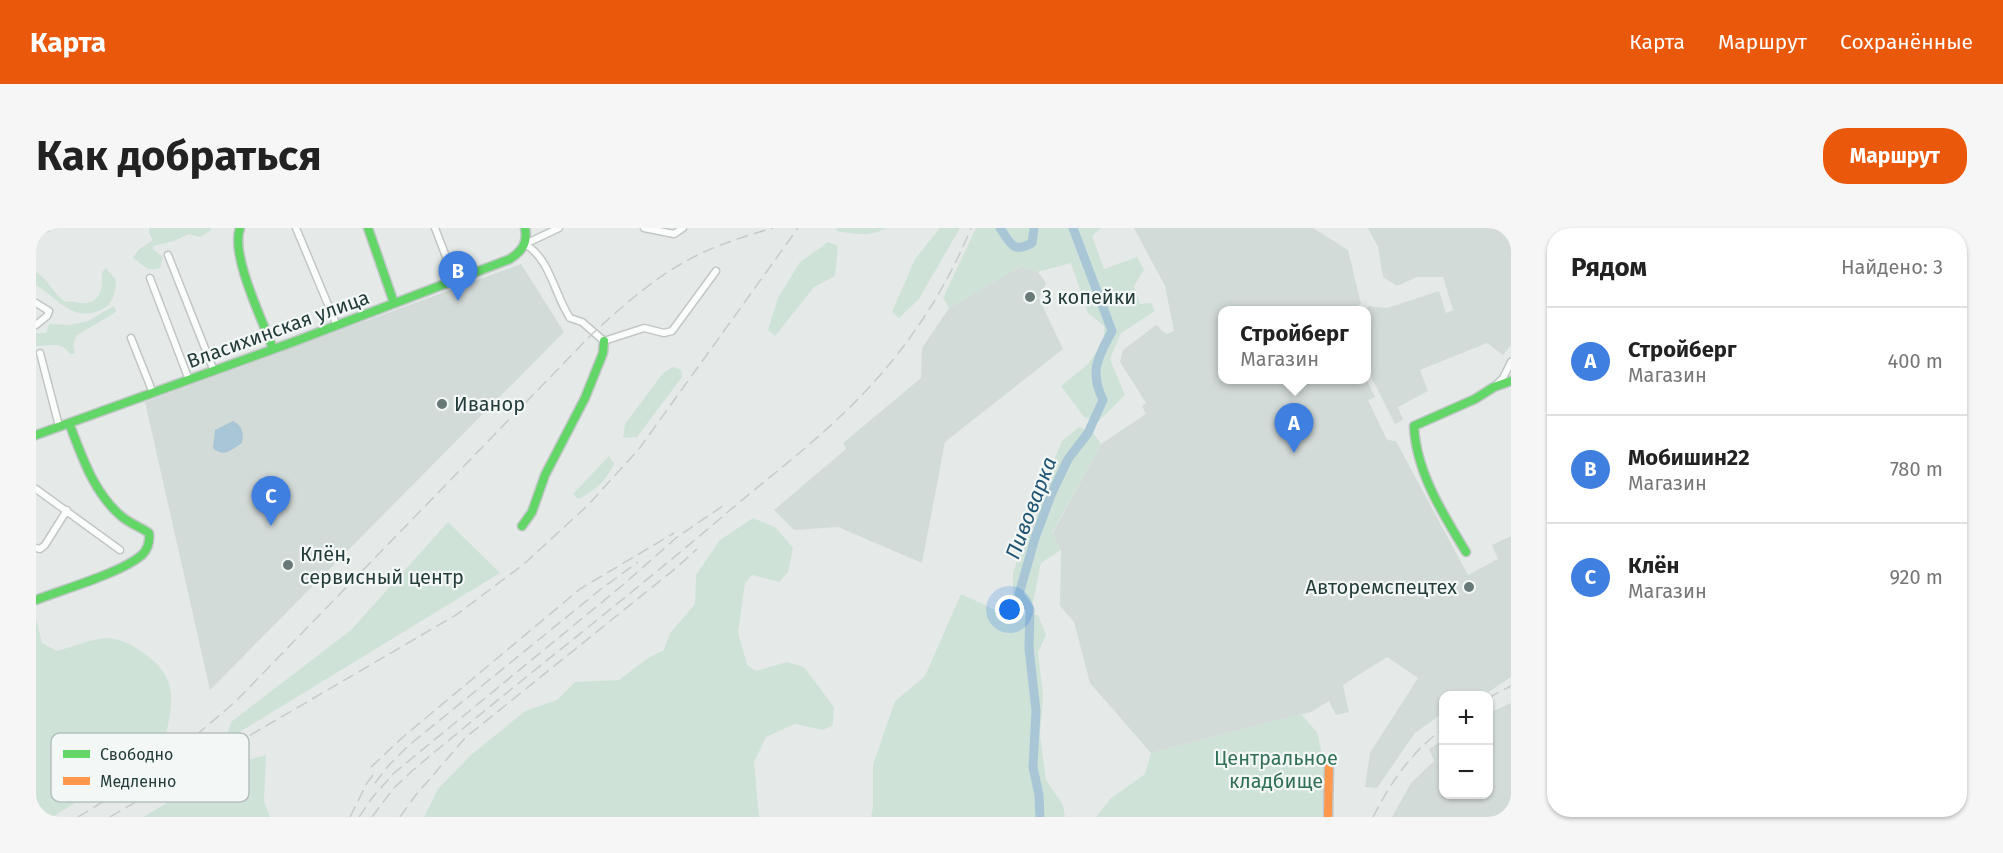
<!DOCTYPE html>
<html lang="ru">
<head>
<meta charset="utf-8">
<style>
  :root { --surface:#fff; --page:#f6f6f6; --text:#222; --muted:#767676; --line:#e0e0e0; --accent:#ea580c }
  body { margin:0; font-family:"Fira Sans",sans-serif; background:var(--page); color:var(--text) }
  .controls { position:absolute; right:18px; bottom:18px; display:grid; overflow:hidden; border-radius:12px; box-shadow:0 2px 4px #0004 }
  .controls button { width:54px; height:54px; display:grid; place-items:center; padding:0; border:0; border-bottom:2px solid var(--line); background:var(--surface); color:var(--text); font:30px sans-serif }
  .you { position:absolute; left:974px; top:382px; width:21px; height:21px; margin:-15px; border:4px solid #fff; border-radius:50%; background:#1a73e8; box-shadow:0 0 0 9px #1a73e833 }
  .badge { display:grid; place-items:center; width:39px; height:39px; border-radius:50%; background:var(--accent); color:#fff; font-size:20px; font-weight:700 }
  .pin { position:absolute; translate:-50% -50px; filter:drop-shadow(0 2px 3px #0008) }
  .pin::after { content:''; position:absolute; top:32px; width:21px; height:18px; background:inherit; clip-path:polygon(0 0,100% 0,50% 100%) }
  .popup { position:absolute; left:1182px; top:78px; width:153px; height:78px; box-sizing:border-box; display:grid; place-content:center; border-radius:12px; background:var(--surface); filter:drop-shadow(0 2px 4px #0005); font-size:20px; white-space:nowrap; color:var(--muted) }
  .popup b { font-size:22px; color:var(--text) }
  .popup::after { content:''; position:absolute; left:50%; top:100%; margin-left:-12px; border:12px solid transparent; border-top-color:var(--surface) }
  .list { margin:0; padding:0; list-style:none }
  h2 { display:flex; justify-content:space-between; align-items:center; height:78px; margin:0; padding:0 24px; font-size:26px }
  h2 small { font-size:20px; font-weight:400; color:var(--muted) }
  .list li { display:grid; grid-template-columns:39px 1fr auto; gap:18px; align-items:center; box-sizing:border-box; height:108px; padding:0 24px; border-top:2px solid var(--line) }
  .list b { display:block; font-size:22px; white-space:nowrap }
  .list p { margin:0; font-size:20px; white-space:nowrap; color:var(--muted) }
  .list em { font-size:20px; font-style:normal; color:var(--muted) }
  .map { position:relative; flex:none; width:1475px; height:589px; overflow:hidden; border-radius:24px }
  header { display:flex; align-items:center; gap:36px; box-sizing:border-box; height:84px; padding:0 30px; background:var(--accent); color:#fff }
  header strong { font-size:28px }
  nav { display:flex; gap:33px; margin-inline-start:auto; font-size:21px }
  .intro { display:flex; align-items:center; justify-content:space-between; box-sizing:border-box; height:144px; padding:0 36px }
  h1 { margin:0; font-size:42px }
  .button { padding:15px 27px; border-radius:24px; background:var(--accent); color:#fff; font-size:21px; font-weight:700 }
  main { display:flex; gap:36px; padding:0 36px }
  aside { flex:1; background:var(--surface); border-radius:24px; box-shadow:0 2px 4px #0004 }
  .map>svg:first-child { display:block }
</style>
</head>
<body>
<header>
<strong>Карта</strong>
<nav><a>Карта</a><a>Маршрут</a><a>Сохранённые</a></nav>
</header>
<div class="intro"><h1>Как добраться</h1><a class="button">Маршрут</a></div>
<main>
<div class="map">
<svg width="1475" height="589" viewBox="0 0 1475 589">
  <rect width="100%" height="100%" fill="#e5eae8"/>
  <!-- built -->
  <path fill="#d3dbd9" d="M1098,0H1277L1312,22L1325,76L1314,82H1186V152L1330,151L1339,169L1332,172L1350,210L1352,212L1360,213L1432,347L1462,331L1456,317L1475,308V449L1448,467H1408L1407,485L1379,505L1341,560L1329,559L1334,525L1382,450L1351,429L1307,457L1313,484L1300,487L1293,473L1275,484L1115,525L1054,455L1038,394L1024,378L1025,322L1016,306L1065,216L1110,186L1106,178L1110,175L1084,134L1087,122L1120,97L1130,106L1138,103L1129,58Z
    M1332,0H1475V117L1467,127L1451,115L1384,142L1392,163L1362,179L1367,192L1359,196L1330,139V104L1333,101L1330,98L1329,82L1333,78L1351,80L1403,63L1410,85L1417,82L1407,49H1381L1361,58L1347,49L1342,19Z
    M485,36L528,104L174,462L109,174Z
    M985,38L1002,44L1010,55L1003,70L1027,121L909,214L886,335L802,299L758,302L738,282L810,221L807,215L885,150L886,120L913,80Z
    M1475,475V589H1356L1375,555L1398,533L1393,521L1407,512L1408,566H1452L1453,485Z"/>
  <!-- green -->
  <path fill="#cfe2d8" d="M113,0H176L174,3L164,9L153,6L138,13L118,18L117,21L127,29L124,40C110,45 108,37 97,30L102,22L117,12L113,5Z
    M801,0H850C836,9 817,6 800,3Z
    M904,0H924L883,71L863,90L856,84L879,31Z
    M940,0H1065L1056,8L1068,41L1101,29L1108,42L1098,58L1104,76L1115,75L1119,83L1085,105L1074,131L1089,167L1062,194L1048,189L1025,158L1051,137L1068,114V98L1052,85L1035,35L1002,44L985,38L913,80L907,70Z
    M792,14L802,18L799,48L778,59L739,108L732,102L742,70L764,34Z
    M70,40L80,52C80,63 77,76 67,81C37,96 23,71 0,57V44C13,52 18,67 30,74C37,72 42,76 49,75C67,73 66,58 66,44Z
    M78,78L80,83L77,86L41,107L37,117L39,126H34C24,112 13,119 0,118V105H10L13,96L33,97L52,93Z
    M637,139L645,142L646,149L601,209L587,210L589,196L627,145Z
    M1043,199L1058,206L1065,216L1016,305L1025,322L1005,335L996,379L977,372V345L991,303L999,292L1009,253L1026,213Z
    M573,228L578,236C570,253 559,263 542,271L537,266Z
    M717,290L739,299L757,320L752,344L743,354L716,347L709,355L702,404L711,437L720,443L751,434L768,439L798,479L797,497L787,502L759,496L730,509L718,534L723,589H388L402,561L435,527L489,483L521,472L539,454L583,452L612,430L628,422L634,405L659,376L660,347L684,312Z
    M412,294L464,345L189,513L195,494L315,402Z
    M925,366L970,387H1002L1010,407L1002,424L1007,467L1004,507L1010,552L1027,577L1029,589H835L837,579V537L859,473L889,448Z
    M0,390L6,415L21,423C36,419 54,411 70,410C84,410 94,416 105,423C146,451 136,475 128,517L17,589H0Z
    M1265,486L1281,504L1288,535L1286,589H1060L1074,571L1109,546L1115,525Z
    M230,527L228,573L234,589H107L197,536Z"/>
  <!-- water -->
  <path fill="#a8c6d5" d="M197,193C207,198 208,206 206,215C195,222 188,230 177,220L179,202Z"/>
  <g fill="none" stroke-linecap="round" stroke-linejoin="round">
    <!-- river -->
    <path stroke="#a8c6d5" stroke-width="9" d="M964,0C974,14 976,26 996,15L998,0
      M1004,589L1003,567L997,539L1000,483L993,420L994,381L983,366L999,310L1015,267L1032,231L1052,205L1067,172C1053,143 1062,129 1076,103L1037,0"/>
    <defs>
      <path id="street" d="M260,0L301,98
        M399,0L419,52
        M608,0L638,6L647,0
        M0,3L10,0
        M489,16C515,32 518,66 534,90L546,94L568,113L608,100L628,105L636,103L680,43
        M489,16L523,0
        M132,27L178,143
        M114,50L153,152
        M0,75L13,83L11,88L0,97
        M95,110L117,165
        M4,125L23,198
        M1459,158L1467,150L1475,134
        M0,261L84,322
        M0,320L4,321L9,317L31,282"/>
      <path id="fast" d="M204,0C194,27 227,93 237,121
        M332,0L358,75
        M0,207L260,113L474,31C486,23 492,15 489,0
        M486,298L496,284L509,247L549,170L567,125L568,113
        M1430,324C1407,286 1380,244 1378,198L1439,171L1458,159L1475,153
        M0,372C28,361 85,345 106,327C112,321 114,313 113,305C104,299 93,295 85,288C57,264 46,228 33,195"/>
      <path id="slow" d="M1292,589L1293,535"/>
    </defs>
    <!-- street casing -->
    <use href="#street" stroke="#c2c7c5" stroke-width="9"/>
    <!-- fast casing -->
    <use href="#fast" stroke="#c1c7c6" stroke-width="11"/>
    <!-- slow casing -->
    <use href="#slow" stroke="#c1c7c6" stroke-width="11"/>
    <!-- street -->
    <use href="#street" stroke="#fbfcfc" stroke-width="6"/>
    <!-- fast -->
    <use href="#fast" stroke="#63d668" stroke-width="8"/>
    <!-- slow -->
    <use href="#slow" stroke="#ff974d" stroke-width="8"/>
    <!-- rail -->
    <path stroke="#c7cbca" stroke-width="1.5" stroke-dasharray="12 6" stroke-linecap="butt" d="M1452,470L1475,458
      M335,539L367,509L544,361L638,305
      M339,555L353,537L372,518L565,361L602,334
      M42,589C99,555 152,516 201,472L558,104C588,77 618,50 654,31C680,17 709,8 737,0
      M74,589L420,387L488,336L551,278L603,221L762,0
      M314,589L331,555L340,543
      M323,589L336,570L358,545L588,356L640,310L691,275
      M336,589L357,561L376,543C480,455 589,372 693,283C732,250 773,219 810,183C864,131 907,69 935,0
      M364,589L379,568L430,509L640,340L661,321
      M1337,589C1355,554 1375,524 1408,500"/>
  </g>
  <!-- markers -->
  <g fill="#687977" stroke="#f3f8f7" stroke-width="2">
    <circle cx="994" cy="69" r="6"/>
    <circle cx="406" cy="176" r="6"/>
    <circle cx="252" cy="337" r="6"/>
    <circle cx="1433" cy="359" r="6"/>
  </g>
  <g text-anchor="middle" stroke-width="4.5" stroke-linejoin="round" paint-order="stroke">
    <!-- poi labels -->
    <g font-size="20" fill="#243c3a" stroke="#f3f8f7" text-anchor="start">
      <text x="1006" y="76">3 копейки</text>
      <text x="418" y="183">Иванор</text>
      <text x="264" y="333">Клён,<tspan x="264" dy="23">сервисный центр</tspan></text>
      <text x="1421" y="366" text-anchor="end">Авторемспецтех</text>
    </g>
    <!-- street labels -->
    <g font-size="20" fill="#243c3a" stroke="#f3f8f7">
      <text transform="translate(242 101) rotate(-20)" y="7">Власихинская улица</text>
    </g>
    <!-- park labels -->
    <g font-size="20" fill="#307056" stroke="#f3f8f7">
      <text x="1240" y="537">Центральное<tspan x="1240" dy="23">кладбище</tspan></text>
    </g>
    <!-- water labels -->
    <g font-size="21" font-style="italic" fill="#215574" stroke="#f3f8f7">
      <text transform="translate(995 280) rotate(-69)" y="7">Пивоварка</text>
    </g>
  </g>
  <!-- legend -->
  <rect x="15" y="505" width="198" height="69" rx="9" fill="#f3f8f7" stroke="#b5c0be" stroke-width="1.5"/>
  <rect x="27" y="522" width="27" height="8" fill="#63d668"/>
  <rect x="27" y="549" width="27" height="8" fill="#ff974d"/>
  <g font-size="16" fill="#243c3a">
    <text x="64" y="532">Свободно</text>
    <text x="64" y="559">Медленно</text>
  </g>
</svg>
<div class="controls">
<button>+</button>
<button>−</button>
</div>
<div class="you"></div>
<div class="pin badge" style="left:1258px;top:225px;background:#3f7fe0">A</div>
<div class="popup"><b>Стройберг</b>Магазин</div>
<div class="pin badge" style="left:422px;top:73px;background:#3f7fe0">B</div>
<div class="pin badge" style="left:235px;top:298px;background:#3f7fe0">C</div>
</div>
<aside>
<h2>Рядом<small>Найдено: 3</small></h2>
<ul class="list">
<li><span class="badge" style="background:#3f7fe0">A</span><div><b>Стройберг</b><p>Магазин</p></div><em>400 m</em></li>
<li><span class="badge" style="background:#3f7fe0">B</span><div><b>Мобишин22</b><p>Магазин</p></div><em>780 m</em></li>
<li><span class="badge" style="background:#3f7fe0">C</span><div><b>Клён</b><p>Магазин</p></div><em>920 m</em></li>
</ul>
</aside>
</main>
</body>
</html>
